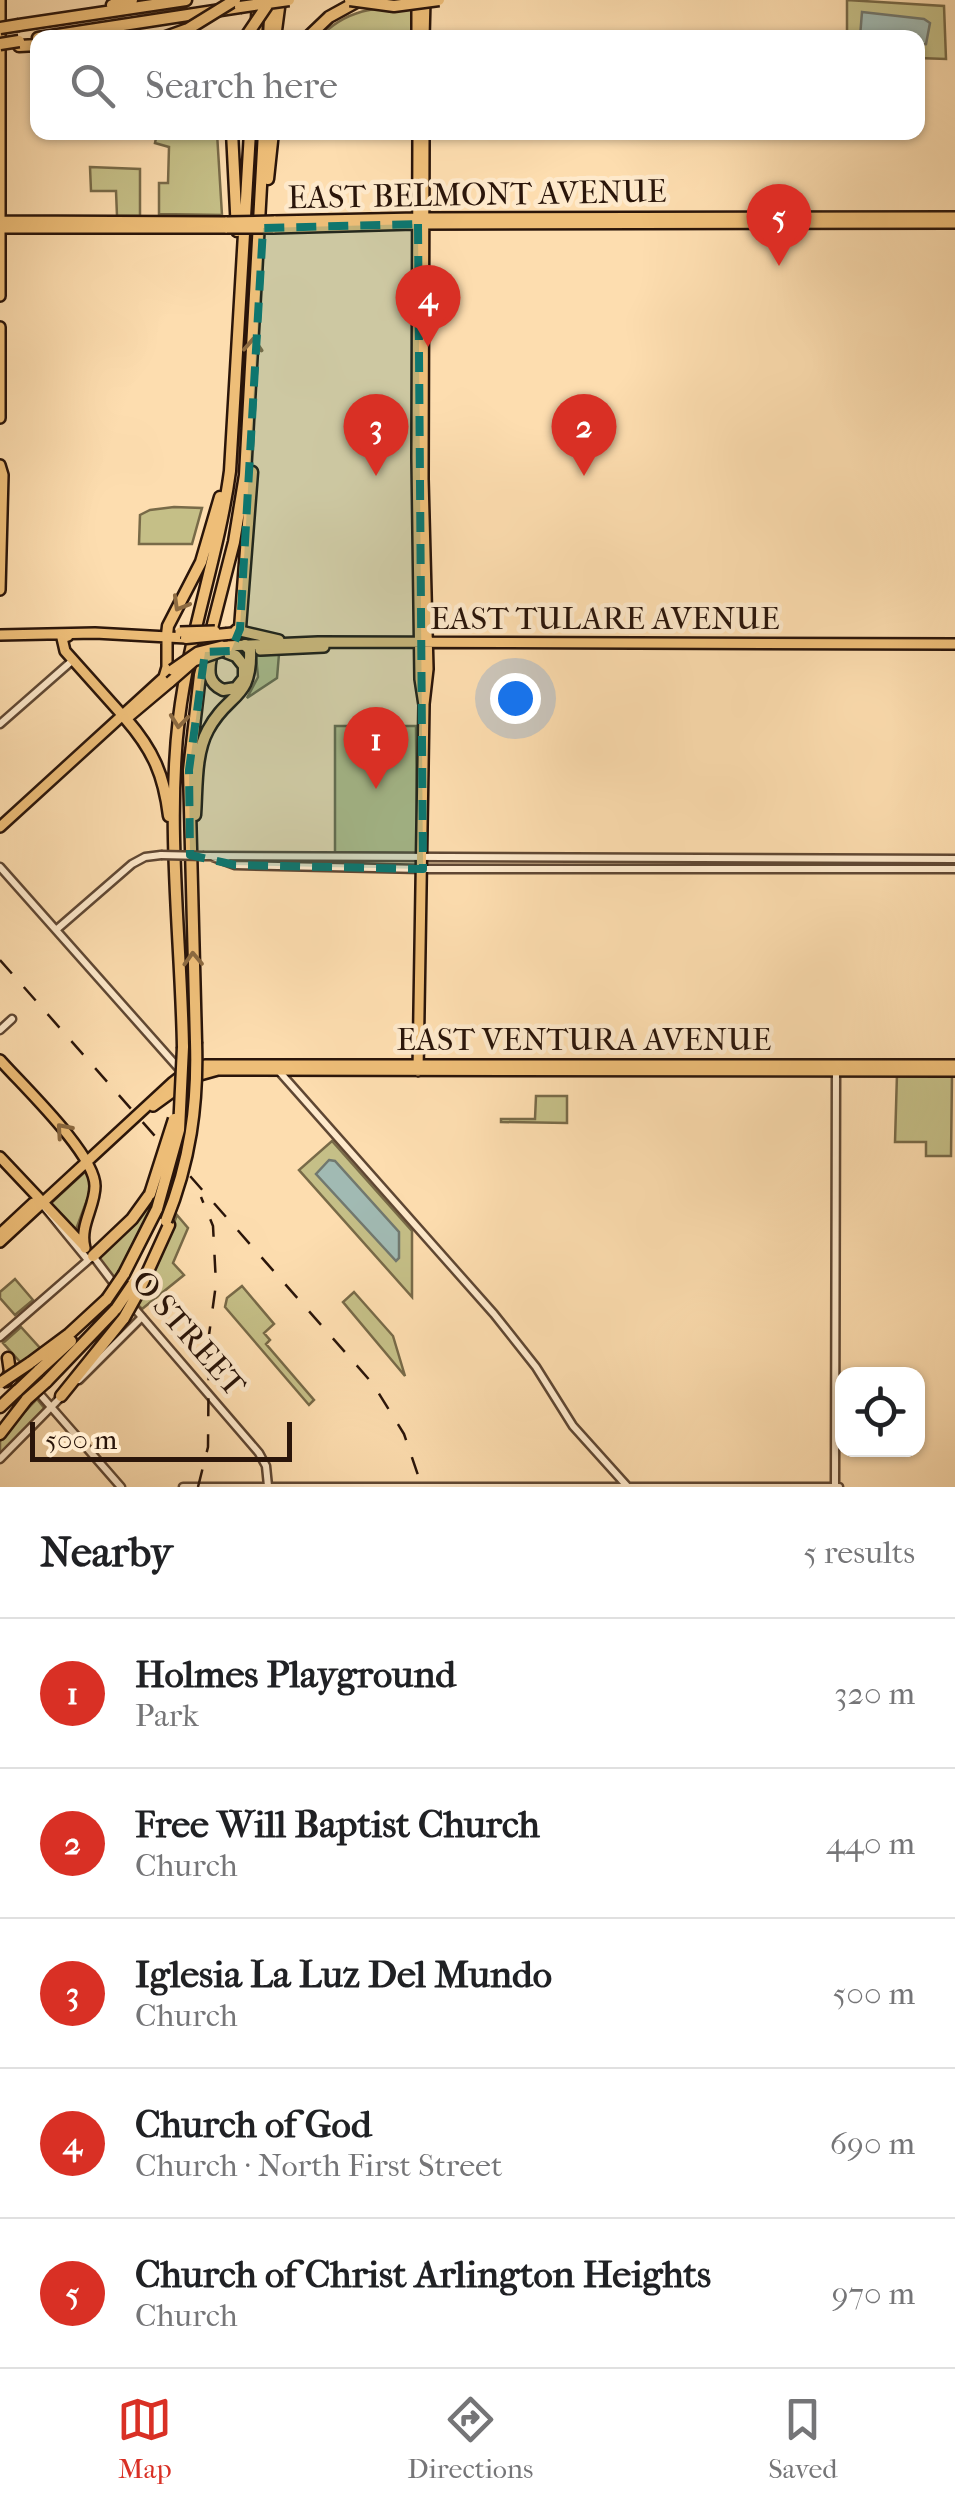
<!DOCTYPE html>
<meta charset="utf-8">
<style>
:root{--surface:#fff;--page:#f2f2f2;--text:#202124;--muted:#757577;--line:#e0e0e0;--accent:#d93025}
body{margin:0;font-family:"IM FELL French Canon",serif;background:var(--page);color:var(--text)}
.controls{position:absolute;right:30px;bottom:30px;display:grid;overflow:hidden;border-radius:20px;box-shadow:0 2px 8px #0004}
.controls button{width:90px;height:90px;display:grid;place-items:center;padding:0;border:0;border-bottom:2px solid var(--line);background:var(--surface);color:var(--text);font:50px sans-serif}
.scale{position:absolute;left:30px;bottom:25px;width:262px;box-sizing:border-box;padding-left:10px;border:5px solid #2a150a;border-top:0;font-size:28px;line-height:35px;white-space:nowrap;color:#2a150a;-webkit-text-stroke:8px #fee9cb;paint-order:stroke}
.you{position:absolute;left:515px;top:698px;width:35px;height:35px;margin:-25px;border:8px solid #fff;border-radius:50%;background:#1a73e8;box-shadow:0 0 0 15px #1a73e833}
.badge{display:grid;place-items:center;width:65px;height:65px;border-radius:50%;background:var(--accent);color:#fff;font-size:32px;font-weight:700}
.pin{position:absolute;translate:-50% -82px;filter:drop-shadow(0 2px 5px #0008)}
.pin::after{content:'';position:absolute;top:52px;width:35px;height:30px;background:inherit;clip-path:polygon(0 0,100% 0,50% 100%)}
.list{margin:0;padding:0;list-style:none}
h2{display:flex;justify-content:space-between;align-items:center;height:130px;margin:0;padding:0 40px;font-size:42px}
h2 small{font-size:32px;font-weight:400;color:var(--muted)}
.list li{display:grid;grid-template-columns:65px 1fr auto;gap:30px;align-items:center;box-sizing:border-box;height:150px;padding:0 40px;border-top:2px solid var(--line)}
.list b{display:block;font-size:38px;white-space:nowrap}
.list p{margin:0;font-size:32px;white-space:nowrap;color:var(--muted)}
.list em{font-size:32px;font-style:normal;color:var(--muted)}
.icon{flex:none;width:55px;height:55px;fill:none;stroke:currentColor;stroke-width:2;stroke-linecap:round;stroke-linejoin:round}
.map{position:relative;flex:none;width:955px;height:1487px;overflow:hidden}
.search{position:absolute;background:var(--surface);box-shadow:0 2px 8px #0004;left:30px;right:30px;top:30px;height:110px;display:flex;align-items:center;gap:25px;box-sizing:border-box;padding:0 35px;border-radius:20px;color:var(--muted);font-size:38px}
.sheet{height:880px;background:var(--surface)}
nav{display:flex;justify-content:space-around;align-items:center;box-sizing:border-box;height:140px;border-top:2px solid var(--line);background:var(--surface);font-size:28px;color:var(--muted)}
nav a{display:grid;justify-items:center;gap:5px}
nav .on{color:var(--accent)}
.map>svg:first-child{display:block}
.green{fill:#c5bf87;stroke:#786a48;stroke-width:2.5}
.water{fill:#a1bab3;stroke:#71786f;stroke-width:2.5}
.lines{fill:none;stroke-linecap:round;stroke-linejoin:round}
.minor-casing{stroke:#5f4733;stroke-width:11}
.major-casing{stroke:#2a150a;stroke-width:14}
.highway-casing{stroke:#2a150a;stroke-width:15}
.minor{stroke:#fee9cb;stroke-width:6}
.major{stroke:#eebe78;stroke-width:9}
.highway{stroke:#eebe78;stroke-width:10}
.rail{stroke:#2a150a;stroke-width:2.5;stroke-dasharray:18 18;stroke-linecap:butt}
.minor-bridge-casing{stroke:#5f4733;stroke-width:11;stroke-linecap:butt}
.major-bridge-casing{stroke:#2a150a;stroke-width:14;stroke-linecap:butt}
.highway-bridge-casing{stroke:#2a150a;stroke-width:15;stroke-linecap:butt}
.minor-bridge{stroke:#fee9cb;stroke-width:6}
.major-bridge{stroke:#eebe78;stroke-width:9}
.highway-bridge{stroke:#eebe78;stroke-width:10}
.oneway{stroke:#8c6a41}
.marked{fill:#0f766e;fill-opacity:0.2;stroke:#0f766e;stroke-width:8;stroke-dasharray:20 12;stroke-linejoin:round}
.labels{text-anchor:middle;stroke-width:9;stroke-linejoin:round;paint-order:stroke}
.street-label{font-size:32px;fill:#2a150a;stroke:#fee9cb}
</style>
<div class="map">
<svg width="955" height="1487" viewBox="0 0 955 1487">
<rect width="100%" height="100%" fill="#fdddaf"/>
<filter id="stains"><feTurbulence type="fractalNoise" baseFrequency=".002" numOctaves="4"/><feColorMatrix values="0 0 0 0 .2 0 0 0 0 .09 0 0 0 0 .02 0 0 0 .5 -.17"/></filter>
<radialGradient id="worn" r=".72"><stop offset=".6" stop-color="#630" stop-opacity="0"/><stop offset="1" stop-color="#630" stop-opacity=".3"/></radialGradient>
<path class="green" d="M 847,0 L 944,6 L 946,59 L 918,58 L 918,38 L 847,37 Z
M 413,6 L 413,37 L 319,38 C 346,9 376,7 413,6 Z
M 157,133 L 217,133 L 222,215 L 159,214 L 159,183 L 168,183 L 169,147 L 155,143 Z
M 90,167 L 140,169 L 140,216 L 117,216 L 116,191 L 91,191 Z
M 174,507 L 202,508 L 192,544 L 139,544 L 140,515 L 150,510 Z
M 279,654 L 277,678 L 247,698 L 258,677 L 256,656 Z
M 335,726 L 416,726 L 417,853 L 335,852 Z
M 897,1074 L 952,1075 L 951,1156 L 926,1156 L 926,1142 L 895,1142 Z
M 536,1096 L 567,1096 L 567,1123 L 501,1122 L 501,1119 L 535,1119 Z
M 332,1141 L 412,1231 L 412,1297 L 299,1170 Z
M 88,1169 L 90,1192 L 75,1232 L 50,1204 Z
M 152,1196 L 155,1200 L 138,1239 L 114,1280 L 96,1258 Z
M 177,1215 L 188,1228 L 173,1263 L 184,1275 L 142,1309 L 137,1304 L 159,1261 Z
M 15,1279 L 33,1300 L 15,1315 L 0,1298 L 0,1292 Z
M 242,1286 L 274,1324 L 264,1333 L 270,1340 L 266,1344 L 314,1400 L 309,1405 L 225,1307 L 227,1298 Z
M 354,1292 L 393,1336 L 405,1376 L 343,1302 Z
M 21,1327 L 40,1348 L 22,1364 L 3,1343 Z
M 37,1399 L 45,1409 L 0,1455 L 0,1438 Z"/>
<path class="water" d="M 862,12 L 924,19 L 930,23 L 926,44 L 918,45 L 918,38 L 860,37 Z
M 329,1160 L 335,1161 L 399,1232 L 399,1258 L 396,1261 L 316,1174 Z"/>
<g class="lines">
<defs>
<path id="minor" d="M 0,724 L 73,660
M 204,856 L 955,859
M 213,857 L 235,865 L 423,869 L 955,869
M 0,867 L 182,1072
M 56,930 L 132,864 L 145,857 L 161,855
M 0,1030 L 12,1019
M 277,1069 L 494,1314 L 536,1367 L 573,1426 L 627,1486
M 42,1204 L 88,1260
M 129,1302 L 259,1453 L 266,1466 L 268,1486
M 0,1337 L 93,1256 L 118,1289
M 17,1368 L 121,1487
M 79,1380 L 142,1317
M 0,1459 L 62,1396
M 183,1487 L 839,1487
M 835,1487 L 836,1071"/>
<path id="major" d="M 417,0 L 417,38
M 424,38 L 425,0
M 418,132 L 417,458 L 420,679 L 424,705 L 418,1071
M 0,221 L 227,222
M 274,221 L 418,218 L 955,217
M 0,228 L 227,228
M 273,228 L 414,224 L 955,223
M 0,296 L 0,0
M 0,327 L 0,418
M 0,465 L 3,475 L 0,590
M 236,630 L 279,640
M 0,635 L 95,633 L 186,638
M 68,636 L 62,638 L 65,651 L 124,717
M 225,646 L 318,642 L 955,644
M 260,650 L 324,647
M 164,677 L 167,667 L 167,635
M 424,704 L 428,669 L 423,479 L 424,132
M 126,719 L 170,682
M 0,827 L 172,670
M 0,1060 C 23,1086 95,1154 95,1186 C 95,1207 79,1226 85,1248
M 153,1106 L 193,1077 L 218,1070 L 955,1071
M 0,1157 L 84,1246
M 1,1233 L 33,1203 L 41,1202
M 0,1242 L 173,1082 L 186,1072 L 205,1065 L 955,1065"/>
<path id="highway" d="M 112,5 L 132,0
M 19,25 L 186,0
M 269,37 L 271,0
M 38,38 L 240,7
M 163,38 L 188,29
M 256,38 L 258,0
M 275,38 L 280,0
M 307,38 L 329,17 L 358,1
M 19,46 L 38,45
M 232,132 L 237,231
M 268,179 L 273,132
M 227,634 L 237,633 L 240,628 L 252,472
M 167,635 L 168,626 L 201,562 L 220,497
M 211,657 C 208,672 208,683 223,690 L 236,688 L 244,678 L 244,666 L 236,656 L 223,651
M 126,719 C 153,750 164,775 169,816
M 195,815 C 197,787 195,754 208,730 C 228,692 252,701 250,650 L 245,645
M 196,1042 L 189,770 L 200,675 L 234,542 L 245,475 L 264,132
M 183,1047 C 181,938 166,826 179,718 C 189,634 219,554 230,471 L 250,132
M 93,1256 L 132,1219 L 150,1194
M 124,1274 L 157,1209
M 139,1291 L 169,1225
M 30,1363 L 69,1334 L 107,1299
M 38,1371 L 71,1341
M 6,1381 L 10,1372 L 8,1358
M 46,1382 L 116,1309
M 61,1396 L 124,1318
M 0,1407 L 18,1390
M 0,1434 L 27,1399"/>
</defs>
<use href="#minor" class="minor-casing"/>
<use href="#major" class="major-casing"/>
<use href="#highway" class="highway-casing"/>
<use href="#minor" class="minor"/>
<use href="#major" class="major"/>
<use href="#highway" class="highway"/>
<path class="rail" d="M 0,960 L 373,1384 L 404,1434 L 422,1487
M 198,1487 L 208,1447 L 209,1335 L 216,1284 L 213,1226 L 201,1197"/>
<defs>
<path id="minor-bridge" d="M 161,855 L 204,856"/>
<path id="major-bridge" d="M 227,222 L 274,221
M 227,228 L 273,228
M 180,632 L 215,631
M 172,670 L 198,652 L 222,646
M 170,682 L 194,661 L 223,651"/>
<path id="highway-bridge" d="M 350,0 L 394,6 L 439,0
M 240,7 L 289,0
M 0,28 L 19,25
M 188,29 L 235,0
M 245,38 L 270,1
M 0,44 L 19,41
M 186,638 L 227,634
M 150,1194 L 174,1119
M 157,1209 L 179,1130 L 183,1047
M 166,1221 C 190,1162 198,1105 196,1042
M 107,1299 L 124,1274
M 116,1309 L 133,1284
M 124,1318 L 139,1291
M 0,1383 L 30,1363
M 18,1390 L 38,1371
M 27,1399 L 46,1382"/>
</defs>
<use href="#minor-bridge" class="minor-bridge-casing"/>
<use href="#major-bridge" class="major-bridge-casing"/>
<use href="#highway-bridge" class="highway-bridge-casing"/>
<use href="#minor-bridge" class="minor-bridge"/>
<use href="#major-bridge" class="major-bridge"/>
<use href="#highway-bridge" class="highway-bridge"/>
</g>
<defs><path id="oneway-chevron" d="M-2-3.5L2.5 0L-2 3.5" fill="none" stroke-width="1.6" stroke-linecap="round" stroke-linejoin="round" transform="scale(2.5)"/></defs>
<g class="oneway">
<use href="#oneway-chevron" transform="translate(253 345) rotate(-87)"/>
<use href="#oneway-chevron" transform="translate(180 604) rotate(120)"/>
<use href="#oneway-chevron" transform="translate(179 721) rotate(96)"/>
<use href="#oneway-chevron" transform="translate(193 959) rotate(-92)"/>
<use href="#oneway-chevron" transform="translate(63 1130) rotate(-131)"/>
</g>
<path class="marked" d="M 418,224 L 423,869 L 235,865 L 190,855 L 189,770 L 205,652 L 231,651 L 240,629 L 263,228 Z"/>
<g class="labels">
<g class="street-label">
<text transform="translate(477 194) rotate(-1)" y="11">EAST BELMONT AVENUE</text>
<text x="605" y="629">EAST TULARE AVENUE</text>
<text x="584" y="1050">EAST VENTURA AVENUE</text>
<text transform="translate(189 1333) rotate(49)" y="11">O STREET</text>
</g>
</g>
<rect width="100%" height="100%" filter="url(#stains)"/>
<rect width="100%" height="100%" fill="url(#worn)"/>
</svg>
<div class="controls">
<button><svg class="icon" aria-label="locate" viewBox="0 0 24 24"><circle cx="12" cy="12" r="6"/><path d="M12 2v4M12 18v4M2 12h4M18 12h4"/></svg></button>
</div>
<div class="scale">500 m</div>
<div class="you"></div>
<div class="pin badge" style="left:376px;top:789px">1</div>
<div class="pin badge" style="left:584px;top:476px">2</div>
<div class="pin badge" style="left:376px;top:476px">3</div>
<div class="pin badge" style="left:428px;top:347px">4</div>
<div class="pin badge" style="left:779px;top:266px">5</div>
<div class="search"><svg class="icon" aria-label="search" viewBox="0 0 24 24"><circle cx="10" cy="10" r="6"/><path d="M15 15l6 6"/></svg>Search here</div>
</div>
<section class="sheet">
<h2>Nearby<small>5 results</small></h2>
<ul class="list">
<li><span class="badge">1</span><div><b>Holmes Playground</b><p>Park</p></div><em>320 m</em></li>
<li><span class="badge">2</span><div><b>Free Will Baptist Church</b><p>Church</p></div><em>440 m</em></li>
<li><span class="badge">3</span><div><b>Iglesia La Luz Del Mundo</b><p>Church</p></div><em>500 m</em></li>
<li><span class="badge">4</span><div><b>Church of God</b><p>Church · North First Street</p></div><em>690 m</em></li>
<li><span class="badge">5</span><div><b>Church of Christ Arlington Heights</b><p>Church</p></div><em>970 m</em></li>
</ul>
</section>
<nav>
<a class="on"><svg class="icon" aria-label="map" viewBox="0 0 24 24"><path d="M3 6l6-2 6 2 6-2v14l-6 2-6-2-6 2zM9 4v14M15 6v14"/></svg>Map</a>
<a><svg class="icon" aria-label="directions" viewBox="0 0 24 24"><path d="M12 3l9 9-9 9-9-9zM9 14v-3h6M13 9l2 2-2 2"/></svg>Directions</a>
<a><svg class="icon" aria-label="saved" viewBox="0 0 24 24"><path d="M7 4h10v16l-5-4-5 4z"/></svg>Saved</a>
</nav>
